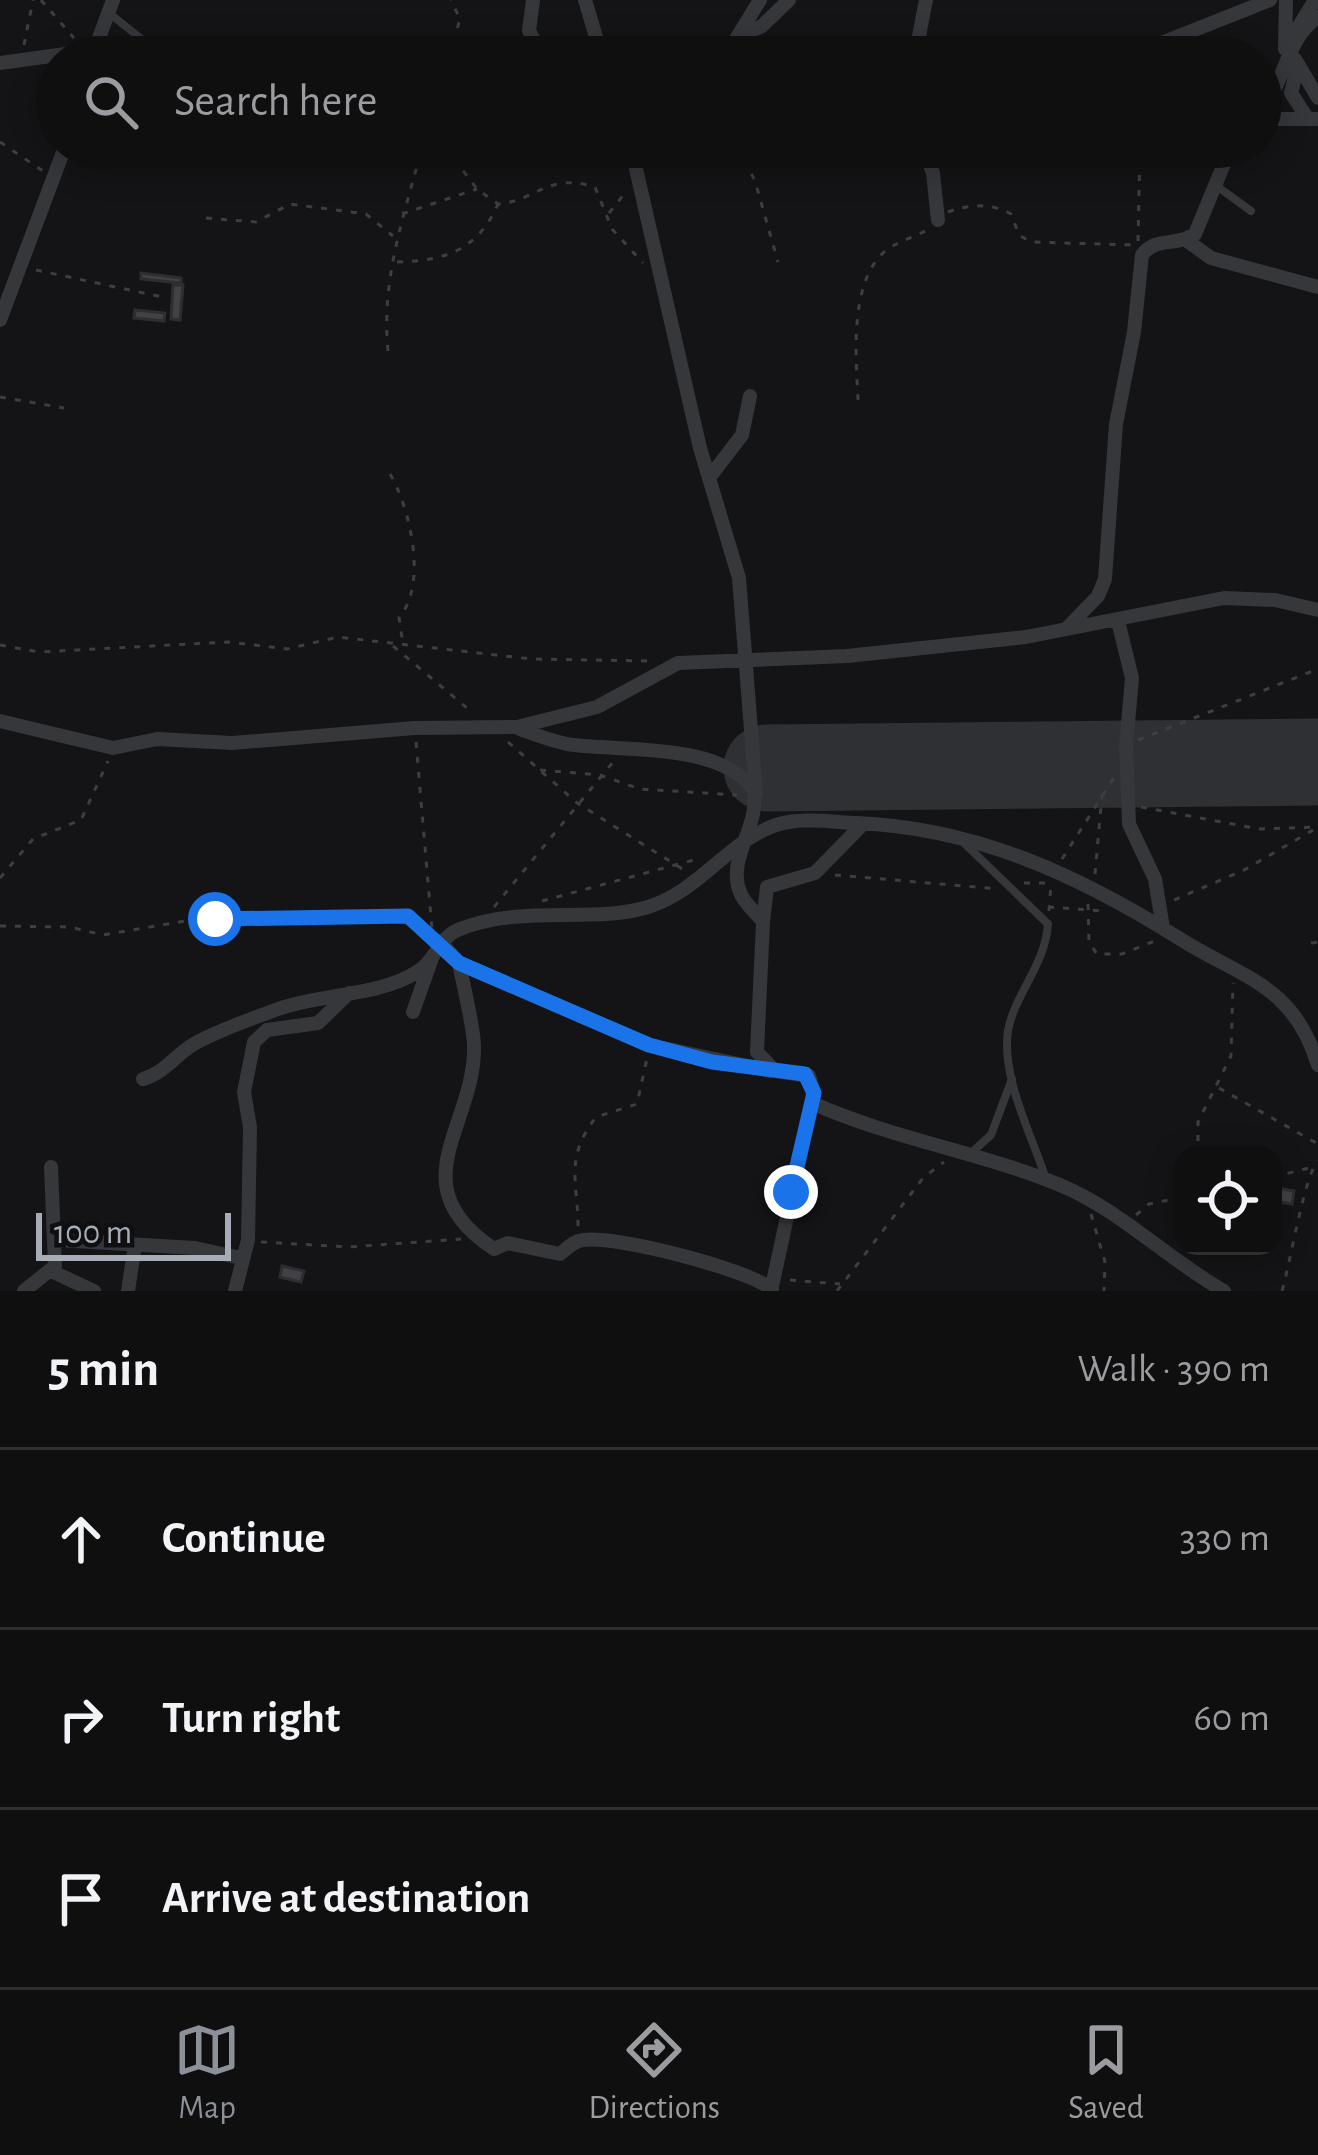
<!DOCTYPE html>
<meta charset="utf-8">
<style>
:root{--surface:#0f0f10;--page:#1d1d1e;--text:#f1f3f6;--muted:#9b9c9f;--line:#2f2f30;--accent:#8c9099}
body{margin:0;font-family:"Alegreya Sans",sans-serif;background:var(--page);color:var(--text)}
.controls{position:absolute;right:36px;bottom:36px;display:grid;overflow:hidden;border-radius:24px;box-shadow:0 6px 30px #0003}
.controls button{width:108px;height:108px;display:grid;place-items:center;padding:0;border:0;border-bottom:3px solid var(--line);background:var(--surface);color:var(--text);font:60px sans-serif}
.scale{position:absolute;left:36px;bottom:30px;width:195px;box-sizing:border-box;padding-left:12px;border:6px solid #a6adb6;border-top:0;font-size:33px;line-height:42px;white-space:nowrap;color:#a6adb6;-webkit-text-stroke:9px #0f0f11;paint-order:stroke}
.stop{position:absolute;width:36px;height:36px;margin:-27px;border:9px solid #1a73e8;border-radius:50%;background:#fff}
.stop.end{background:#1a73e8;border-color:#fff;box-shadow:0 3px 12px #0008}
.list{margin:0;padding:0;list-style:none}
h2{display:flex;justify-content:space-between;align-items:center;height:156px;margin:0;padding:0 48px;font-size:51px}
h2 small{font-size:39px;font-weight:400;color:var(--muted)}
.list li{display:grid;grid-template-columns:78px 1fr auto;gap:36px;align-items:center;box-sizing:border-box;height:180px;padding:0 48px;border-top:3px solid var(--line)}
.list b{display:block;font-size:45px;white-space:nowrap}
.list em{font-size:39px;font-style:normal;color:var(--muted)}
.icon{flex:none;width:66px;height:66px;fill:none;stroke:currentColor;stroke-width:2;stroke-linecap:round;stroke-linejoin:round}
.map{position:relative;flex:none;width:1318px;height:1291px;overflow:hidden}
.search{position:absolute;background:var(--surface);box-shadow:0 6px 30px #0003;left:36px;right:36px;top:36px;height:132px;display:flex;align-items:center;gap:30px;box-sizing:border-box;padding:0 42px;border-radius:66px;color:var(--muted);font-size:45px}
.sheet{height:696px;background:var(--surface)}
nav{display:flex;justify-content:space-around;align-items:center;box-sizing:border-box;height:168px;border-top:3px solid var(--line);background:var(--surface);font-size:33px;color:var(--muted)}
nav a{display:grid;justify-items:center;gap:6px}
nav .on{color:var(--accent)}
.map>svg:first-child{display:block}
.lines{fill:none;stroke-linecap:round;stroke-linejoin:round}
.runway{stroke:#2e3033;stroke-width:87}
.building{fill:#404246;stroke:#2e2e32;stroke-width:3}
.path{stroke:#3b3e42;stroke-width:3;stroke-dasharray:6 9;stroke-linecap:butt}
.lane{stroke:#35373b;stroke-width:8}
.street{stroke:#35373b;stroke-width:14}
.route{stroke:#1a73e8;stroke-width:15}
</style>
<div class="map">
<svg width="1318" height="1291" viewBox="0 0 1318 1291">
<rect width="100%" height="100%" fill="#141416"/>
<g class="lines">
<path class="runway" d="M 767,768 L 1318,762"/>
</g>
<path class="building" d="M 141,273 L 181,278 L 181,283 L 141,279 Z
M 173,285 L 183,285 L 180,320 L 171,319 Z
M 135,310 L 165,313 L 164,321 L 134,318 Z
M 1277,1188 L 1294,1191 L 1292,1204 L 1275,1201 Z
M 282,1266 L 304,1271 L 301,1282 L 280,1277 Z"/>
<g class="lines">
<path class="path" d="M 41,0 L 74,38
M 24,45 L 33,0
M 449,57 L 460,19 L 451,0
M 751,57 L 759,42
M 0,142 L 43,171
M 445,147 L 477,189 L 498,204 C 537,201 547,172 595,187 L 612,229 L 643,263
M 738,147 L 755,181 L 778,262
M 649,161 L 661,157 L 665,147
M 948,212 C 969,204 992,203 1011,214 L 1019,235 L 1031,242 L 1135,245
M 609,213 L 625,193
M 402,214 L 477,189
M 206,218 L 256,222 L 290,204 L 366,214 L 393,236
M 1138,241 L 1140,147
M 397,262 C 445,261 478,250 498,204
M 36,270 L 167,298
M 388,351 C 381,278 404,217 422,147
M 0,397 L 64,408
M 858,400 C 856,357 849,284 884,252 C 897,241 913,238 927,230
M 390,474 C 410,507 428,586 399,617 L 403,645
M 0,645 L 39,652 L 228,642 L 287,649 L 338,637 L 531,659 L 652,661
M 393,646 L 473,713
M 1138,740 L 1318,669
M 416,742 L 432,929
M 508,742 L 577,803 L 684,870
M 540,770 L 600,775 L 640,789 L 737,795
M 1141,807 L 1259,829 L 1318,827
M 1062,859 L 1115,776
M 1095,874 L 1102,795
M 835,875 L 999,889
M 0,878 L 33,839 L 81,820 L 108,761
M 1024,883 L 1045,883
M 1174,900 L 1244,870 L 1315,829
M 542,901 L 701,858
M 1088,904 L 1089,942 L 1097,954 L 1122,954 L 1157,940
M 494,907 L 613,762
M 1048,907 L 1104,911
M 1049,911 L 1051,884
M 0,926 L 70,927 L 103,935 L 191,920 L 394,915 L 418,921 L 428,931
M 1311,943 L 1318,942
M 1219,1088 L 1318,1144
M 1198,1156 L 1198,1122 L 1231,1056 L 1233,983
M 1273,1177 L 1309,1168
M 1091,1214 L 1105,1262 L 1104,1291
M 1136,1215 L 1149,1204 L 1183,1197
M 578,1226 C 578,1181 564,1159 596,1117 L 637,1104 L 647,1058
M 261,1242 L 349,1247 L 461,1239
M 790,1280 L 840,1284
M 837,1291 L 923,1178 L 944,1162
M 1282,1291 C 1290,1264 1305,1173 1318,1161"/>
<path class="lane" d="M 109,13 L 164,57
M 1218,187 L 1251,211
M 963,842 L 1048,924 C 1045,966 1014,995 1008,1031 C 1001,1077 1032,1136 1046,1179
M 971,1153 L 991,1135 L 1012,1079"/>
<path class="street" d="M 533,0 L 529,31 L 543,57
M 585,0 L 602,57
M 1296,31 L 1315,0
M 742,35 L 762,26 L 789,0
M 1285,49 L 1286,0
M 1078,56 L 1082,57
M 92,57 L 113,0
M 725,57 L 760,0
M 915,57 L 926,0
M 1126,57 L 1270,0
M 1295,59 L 1318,98
M 0,63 L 94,50
M 1298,65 L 1291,93 L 1306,116
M 1261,110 C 1287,79 1285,40 1318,17
M 1261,119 L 1318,119
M 631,147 L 700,448 L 739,578 L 756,793
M 923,147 L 933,173 L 938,220
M 1186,240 L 1211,258 L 1318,287
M 0,320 L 65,147
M 709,478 L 742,435 L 750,396
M 1118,621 L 1132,678 L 1126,746 L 1129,824 L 1155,879 L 1163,928
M 1066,629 L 1098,596 L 1105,579 L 1116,424 L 1134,332 L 1142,255 C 1156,236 1177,247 1195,234 L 1231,147
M 0,721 L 113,748 L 157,739 L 232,743 L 414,728 L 517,727 L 597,707 L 678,663 L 847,656 L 1026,637 L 1224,598 L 1275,600 L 1318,610
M 520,729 C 538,735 555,743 574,745 C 623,751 721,743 753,789 C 762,824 726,858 740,892 C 744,904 756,912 763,922 L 757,1052 L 775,1071 L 809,1076 L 814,1093 L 771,1291
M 763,922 L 767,887 L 815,873 L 863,824
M 440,941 L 459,963 L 649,1045 L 770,1071
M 459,963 C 463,984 474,1028 474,1046 C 476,1125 397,1185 494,1249 L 508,1243 L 560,1254 C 568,1248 573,1241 583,1240 C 616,1235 746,1269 772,1289
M 413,1012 L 431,961
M 143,1079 C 166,1072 175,1055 194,1044 C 219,1030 251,1019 278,1009 C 322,993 377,997 417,972 C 437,960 437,938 460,929 C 524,904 593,924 648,907 C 700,891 728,841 776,825 C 801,817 831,822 857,823 C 976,828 1078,875 1177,937 C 1241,978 1293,983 1318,1065
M 812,1103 C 893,1139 980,1152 1060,1185 C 1122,1211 1167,1259 1224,1291
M 57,1240 L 195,1248 L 241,1258
M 53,1272 L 94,1291
M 24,1291 L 55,1266 L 51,1167
M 128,1291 L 135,1245
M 235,1291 L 248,1240 L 250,1127 L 244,1092 L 254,1042 L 267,1030 L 318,1023 L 349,993"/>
</g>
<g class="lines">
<path class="route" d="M 215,919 L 408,916 L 459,963 L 649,1045 L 712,1062 L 805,1074 L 814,1093 L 791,1192"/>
</g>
</svg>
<div class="controls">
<button><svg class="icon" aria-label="locate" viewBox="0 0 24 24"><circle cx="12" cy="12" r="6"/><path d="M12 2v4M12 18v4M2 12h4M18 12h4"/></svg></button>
</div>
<div class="scale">100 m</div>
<div class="stop" style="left:215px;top:919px"></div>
<div class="stop end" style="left:791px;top:1192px"></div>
<div class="search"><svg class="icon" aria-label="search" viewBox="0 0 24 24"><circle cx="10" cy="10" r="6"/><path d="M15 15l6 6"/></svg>Search here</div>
</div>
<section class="sheet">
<h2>5 min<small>Walk · 390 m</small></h2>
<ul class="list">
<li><svg class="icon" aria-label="ahead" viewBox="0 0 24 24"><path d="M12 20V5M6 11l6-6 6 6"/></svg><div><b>Continue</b></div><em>330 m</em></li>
<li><svg class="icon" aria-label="right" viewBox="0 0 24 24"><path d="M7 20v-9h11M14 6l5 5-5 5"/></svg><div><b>Turn right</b></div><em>60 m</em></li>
<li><svg class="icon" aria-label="arrive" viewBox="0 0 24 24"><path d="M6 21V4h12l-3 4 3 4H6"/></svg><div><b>Arrive at destination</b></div></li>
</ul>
</section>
<nav>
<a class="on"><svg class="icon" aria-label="map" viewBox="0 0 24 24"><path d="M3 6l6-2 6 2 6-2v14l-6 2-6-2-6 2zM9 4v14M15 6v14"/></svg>Map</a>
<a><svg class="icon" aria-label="directions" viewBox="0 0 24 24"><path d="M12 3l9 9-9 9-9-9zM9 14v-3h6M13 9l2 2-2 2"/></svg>Directions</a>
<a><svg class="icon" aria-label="saved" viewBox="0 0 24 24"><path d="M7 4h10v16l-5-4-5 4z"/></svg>Saved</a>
</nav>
